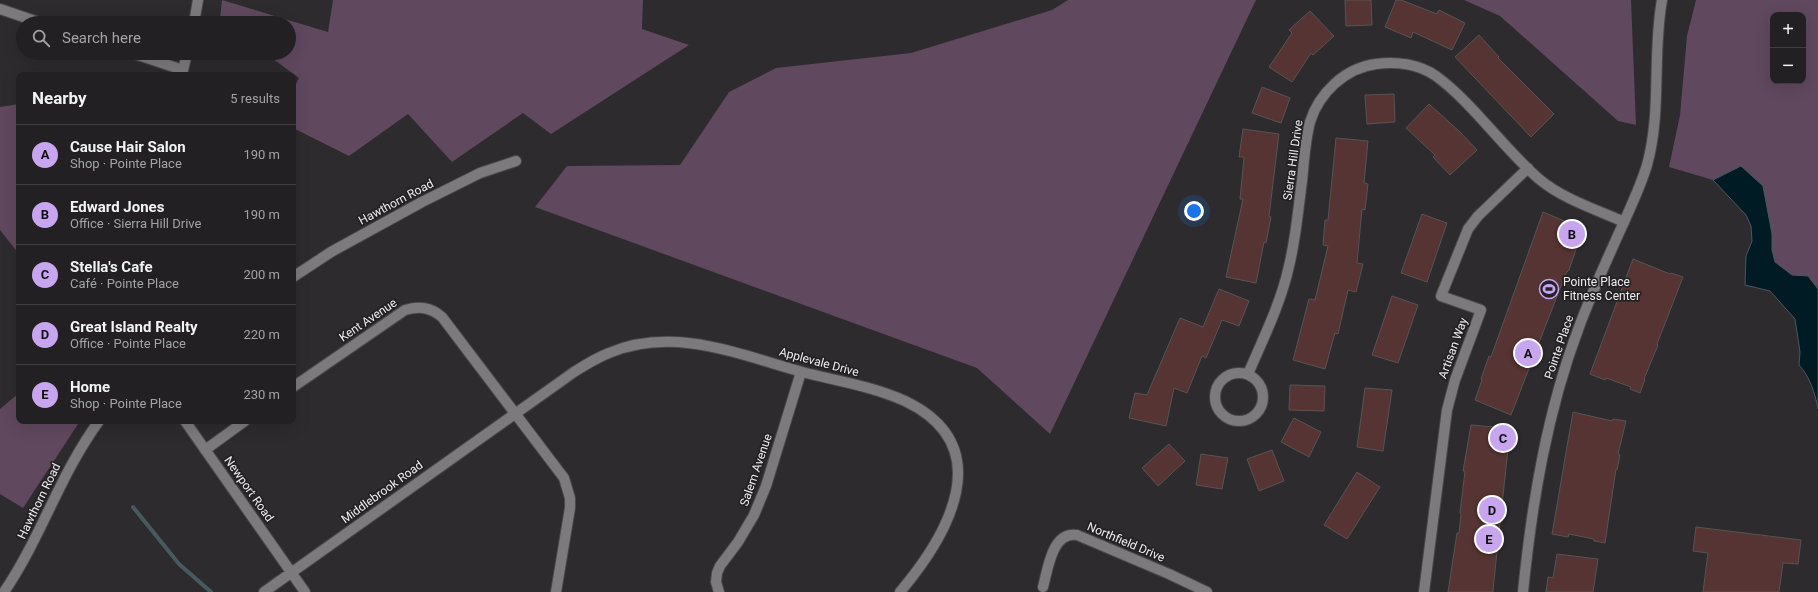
<!DOCTYPE html>
<meta charset="utf-8">
<style>
:root{--surface:#222022;--page:#2a282a;--text:#f1f3f6;--muted:#a2a3a5;--line:#3f3e40;--accent:#c7a6ef}
body{margin:0;font-family:Roboto,sans-serif;background:var(--page);color:var(--text)}
.controls{position:absolute;right:12px;top:12px;display:grid;overflow:hidden;border-radius:8px;box-shadow:0 4px 16px #0002}
.controls button{width:36px;height:36px;display:grid;place-items:center;padding:0;border:0;border-bottom:1px solid var(--line);background:var(--surface);color:var(--text);font:20px sans-serif}
.you{position:absolute;left:1194px;top:211px;width:14px;height:14px;margin:-10px;border:3px solid #fff;border-radius:50%;background:#1a73e8;box-shadow:0 0 0 6px #1a73e833}
.badge{display:grid;place-items:center;width:26px;height:26px;border-radius:50%;background:var(--accent);color:#111;font-size:13px;font-weight:700}
.pin{position:absolute;translate:-50% -50%;border:2px solid #fff;box-shadow:0 1px 4px #0006}
.list{margin:0;padding:0;list-style:none}
h2{display:flex;justify-content:space-between;align-items:center;height:52px;margin:0;padding:0 16px;font-size:17px}
h2 small{font-size:13px;font-weight:400;color:var(--muted)}
.list li{display:grid;grid-template-columns:26px 1fr auto;gap:12px;align-items:center;box-sizing:border-box;height:60px;padding:0 16px;border-top:1px solid var(--line)}
.list b{display:block;font-size:15px;white-space:nowrap}
.list p{margin:0;font-size:13px;white-space:nowrap;color:var(--muted)}
.list em{font-size:13px;font-style:normal;color:var(--muted)}
.icon{flex:none;width:22px;height:22px;fill:none;stroke:currentColor;stroke-width:2;stroke-linecap:round;stroke-linejoin:round}
.map{position:relative;flex:none;width:1818px;height:592px;overflow:hidden}
.search{position:absolute;background:var(--surface);box-shadow:0 4px 16px #0002;left:16px;top:16px;width:280px;height:44px;display:flex;align-items:center;gap:10px;box-sizing:border-box;padding:0 14px;border-radius:22px;color:var(--muted);font-size:15px}
.panel{position:absolute;background:var(--surface);box-shadow:0 4px 16px #0002;left:16px;top:72px;width:280px;height:352px;border-radius:8px}
.map>svg:first-child{display:block}
.green{fill:#60485f;fill-rule:evenodd}
.water{fill:#001b24;stroke:#485a61}
.lines{fill:none;stroke-linecap:round;stroke-linejoin:round}
.stream{stroke:#485a61;stroke-width:4}
.building{fill:#553433;stroke:#585454}
.minor-casing{stroke:#4a4849;stroke-width:12}
.tertiary-casing{stroke:#4a4849;stroke-width:12}
.minor{stroke:#7d7a7d;stroke-width:10}
.tertiary{stroke:#7d7a7d;stroke-width:10}
.labels{text-anchor:middle;stroke-width:3.5;stroke-linejoin:round;paint-order:stroke}
.street-label{font-size:12px;fill:#efeeef;stroke:#232123}
.poi-label{font-size:12px;fill:#efeeef;stroke:#232123;text-anchor:start}
</style>
<div class="map">
<svg width="1818" height="592" viewBox="0 0 1818 592">
<rect width="100%" height="100%" fill="#2d2b2d"/>
<path class="green" d="M 222,0 L 328,32 L 333,0 L 643,0 L 642,29 L 689,45 L 551,134 L 523,113 L 452,162 L 408,114 L 349,156 L 293,128 L 293,90 L 299,78 L 265,53 L 289,53 L 289,23 L 225,23 L 220,19 Z
M 1068,0 L 1256,0 L 1050,434 L 977,368 L 535,207 L 567,166 L 680,165 L 729,92 L 776,68 L 911,53 L 1052,10 Z
M 1464,0 L 1631,0 L 1636,125 L 1618,121 L 1500,16 Z
M 1696,0 L 1818,0 L 1818,289 L 1808,276 L 1792,275 L 1775,262 L 1772,250 L 1772,234 L 1763,186 L 1741,166 L 1713,180 L 1669,167 L 1680,115 L 1687,36 ZM 1773,15 L 1803,15 L 1803,81 L 1773,81 Z
M 19,104 L 19,254 L 0,230 L 0,107 Z
M 19,393 L 19,421 L 80,421 L 23,508 L 0,494 L 0,409 Z"/>
<path class="water" d="M 1741,166 L 1763,186 L 1772,234 L 1772,250 L 1775,262 L 1792,275 L 1808,276 L 1818,289 L 1818,409 C 1815,393 1810,377 1799,365 L 1800,352 L 1795,319 L 1770,291 L 1745,285 L 1746,256 L 1752,241 L 1751,226 L 1746,215 L 1713,180 Z"/>
<g class="lines">
<path class="stream" d="M 133,507 L 179,564 L 211,592"/>
</g>
<path class="building" d="M 1345,0 L 1371,0 L 1372,25 L 1346,26 Z
M 1396,0 L 1401,0 L 1437,14 L 1439,10 L 1465,23 L 1452,50 L 1413,32 L 1411,38 L 1385,27 Z
M 1310,11 L 1334,36 L 1313,55 L 1311,53 L 1292,82 L 1269,67 L 1292,33 L 1289,30 Z
M 1479,35 L 1499,57 L 1498,58 L 1554,114 L 1531,137 L 1455,57 Z
M 1262,87 L 1290,98 L 1281,123 L 1252,113 Z
M 1394,94 L 1395,122 L 1367,124 L 1365,95 Z
M 1429,104 L 1460,132 L 1477,150 L 1450,175 L 1433,157 L 1435,155 L 1406,128 Z
M 1243,129 L 1279,134 L 1269,216 L 1271,217 L 1266,243 L 1264,242 L 1256,283 L 1226,277 L 1243,199 L 1240,199 L 1244,157 L 1239,157 Z
M 1336,138 L 1368,141 L 1364,183 L 1368,184 L 1365,210 L 1362,209 L 1357,263 L 1363,264 L 1356,292 L 1348,290 L 1338,334 L 1335,333 L 1325,369 L 1293,360 L 1309,299 L 1315,300 L 1328,246 L 1323,245 L 1325,220 L 1328,220 Z
M 1543,212 L 1583,229 L 1569,270 L 1566,273 L 1511,415 L 1475,400 L 1482,380 L 1481,379 L 1489,356 L 1491,357 Z
M 1422,214 L 1447,223 L 1427,282 L 1401,273 Z
M 1633,259 L 1670,274 L 1671,273 L 1683,277 L 1657,344 L 1658,345 L 1644,379 L 1645,379 L 1640,393 L 1630,389 L 1631,387 L 1606,378 L 1605,380 L 1590,374 Z
M 1219,289 L 1249,301 L 1239,326 L 1222,320 L 1206,358 L 1202,356 L 1187,393 L 1174,388 L 1166,426 L 1129,418 L 1135,393 L 1147,395 L 1180,318 L 1203,327 Z
M 1392,296 L 1418,305 L 1398,363 L 1372,355 Z
M 1290,385 L 1325,386 L 1324,411 L 1289,410 Z
M 1365,388 L 1392,390 L 1383,451 L 1357,447 Z
M 1573,412 L 1612,421 L 1613,419 L 1626,421 L 1618,454 L 1620,455 L 1617,470 L 1616,469 L 1605,543 L 1594,541 L 1594,539 L 1569,534 L 1568,537 L 1552,534 Z
M 1294,418 L 1321,432 L 1309,457 L 1281,442 Z
M 1471,425 L 1507,428 L 1506,429 L 1510,430 L 1494,580 L 1493,592 L 1448,592 L 1457,533 L 1459,533 L 1461,514 L 1460,513 L 1465,471 L 1463,471 Z
M 1169,444 L 1185,461 L 1158,486 L 1142,468 Z
M 1272,450 L 1284,481 L 1259,491 L 1247,459 Z
M 1201,454 L 1228,458 L 1222,489 L 1196,485 Z
M 1357,472 L 1380,487 L 1347,539 L 1324,525 Z
M 1696,527 L 1801,540 L 1798,564 L 1783,563 L 1779,592 L 1703,592 L 1708,553 L 1693,551 Z
M 1557,554 L 1598,559 L 1593,592 L 1546,592 L 1548,577 L 1553,578 Z"/>
<g class="lines">
<defs>
<path id="minor" d="M 0,9 L 41,23
M 194,23 L 198,0
M 132,53 L 183,70
M 182,75 L 187,53
M 293,277 L 331,252 L 422,202 L 480,173 L 516,161
M1215 397a24 24 0 1 1 48 0a24 24 0 1 1-48 0Z
M 1248,374 C 1263,339 1281,303 1289,266 C 1296,238 1298,210 1302,181 C 1304,162 1305,141 1310,122 C 1319,93 1345,68 1376,64 C 1396,61 1419,64 1436,76 C 1473,103 1503,148 1539,179 C 1563,199 1595,209 1624,222
M 293,387 L 405,310 C 420,306 430,307 442,317 L 564,478 L 570,498 L 570,508 L 556,592
M 185,421 L 305,592
M 205,450 L 245,421
M 1043,587 C 1048,569 1052,531 1077,535 L 1169,574 L 1207,592
M 4,592 C 41,538 60,474 99,421
M 264,592 L 574,372 C 585,365 596,358 609,353 C 675,325 742,356 806,373 C 839,381 874,387 905,401 C 999,446 949,534 900,592
M 719,592 L 716,582 L 717,573 L 720,566 L 738,542 L 754,515 L 766,486 L 801,372
M 1424,592 L 1447,410 L 1455,380 L 1481,310 L 1441,296 L 1468,229 L 1478,216 L 1528,168"/>
<path id="tertiary" d="M 1523,592 C 1532,502 1547,412 1579,327 C 1592,292 1608,257 1624,222 C 1632,204 1641,185 1647,165 C 1662,111 1652,55 1662,0"/>
</defs>
<use href="#minor" class="minor-casing"/>
<use href="#tertiary" class="tertiary-casing"/>
<use href="#minor" class="minor"/>
<use href="#tertiary" class="tertiary"/>
</g>
<defs>
<symbol id="stadium-ring" viewBox="-11 -11 22 22"><circle r="9.5" fill="#232123" stroke="#c7a6ef" stroke-width="1.5"/><path d="M0-5a6.5 5 0 1 0 0 10a6.5 5 0 1 0 0-10ZM-3.5-1.8h7v3.6h-7Z" fill="#c7a6ef"/></symbol>
</defs>
<g fill-rule="evenodd">
<use href="#stadium-ring" x="1538" y="278" width="22" height="22"/>
</g>
<g class="labels">
<g class="street-label">
<text transform="translate(1293 160) rotate(-82)" y="4">Sierra Hill Drive</text>
<text transform="translate(396 202) rotate(-28)" y="4">Hawthorn Road</text>
<text transform="translate(368 320) rotate(-34)" y="4">Kent Avenue</text>
<text transform="translate(1559 347) rotate(-71)" y="4">Pointe Place</text>
<text transform="translate(1453 348) rotate(-70)" y="4">Artisan Way</text>
<text transform="translate(819 362) rotate(15)" y="4">Applevale Drive</text>
<text transform="translate(756 470) rotate(-71)" y="4">Salem Avenue</text>
<text transform="translate(249 489) rotate(55)" y="4">Newport Road</text>
<text transform="translate(382 492) rotate(-36)" y="4">Middlebrook Road</text>
<text transform="translate(39 501) rotate(-64)" y="4">Hawthorn Road</text>
<text transform="translate(1126 542) rotate(23)" y="4">Northfield Drive</text>
</g>
<g class="poi-label">
<text x="1563" y="286">Pointe Place<tspan x="1563" dy="14">Fitness Center</tspan></text>
</g>
</g>
</svg>
<div class="controls">
<button>+</button>
<button>−</button>
</div>
<div class="you"></div>
<div class="pin badge" style="left:1528px;top:353px">A</div>
<div class="pin badge" style="left:1572px;top:234px">B</div>
<div class="pin badge" style="left:1503px;top:438px">C</div>
<div class="pin badge" style="left:1492px;top:510px">D</div>
<div class="pin badge" style="left:1489px;top:539px">E</div>
<div class="search"><svg class="icon" aria-label="search" viewBox="0 0 24 24"><circle cx="10" cy="10" r="6"/><path d="M15 15l6 6"/></svg>Search here</div>
<section class="panel">
<h2>Nearby<small>5 results</small></h2>
<ul class="list">
<li><span class="badge">A</span><div><b>Cause Hair Salon</b><p>Shop · Pointe Place</p></div><em>190 m</em></li>
<li><span class="badge">B</span><div><b>Edward Jones</b><p>Office · Sierra Hill Drive</p></div><em>190 m</em></li>
<li><span class="badge">C</span><div><b>Stella's Cafe</b><p>Café · Pointe Place</p></div><em>200 m</em></li>
<li><span class="badge">D</span><div><b>Great Island Realty</b><p>Office · Pointe Place</p></div><em>220 m</em></li>
<li><span class="badge">E</span><div><b>Home</b><p>Shop · Pointe Place</p></div><em>230 m</em></li>
</ul>
</section>
</div>
